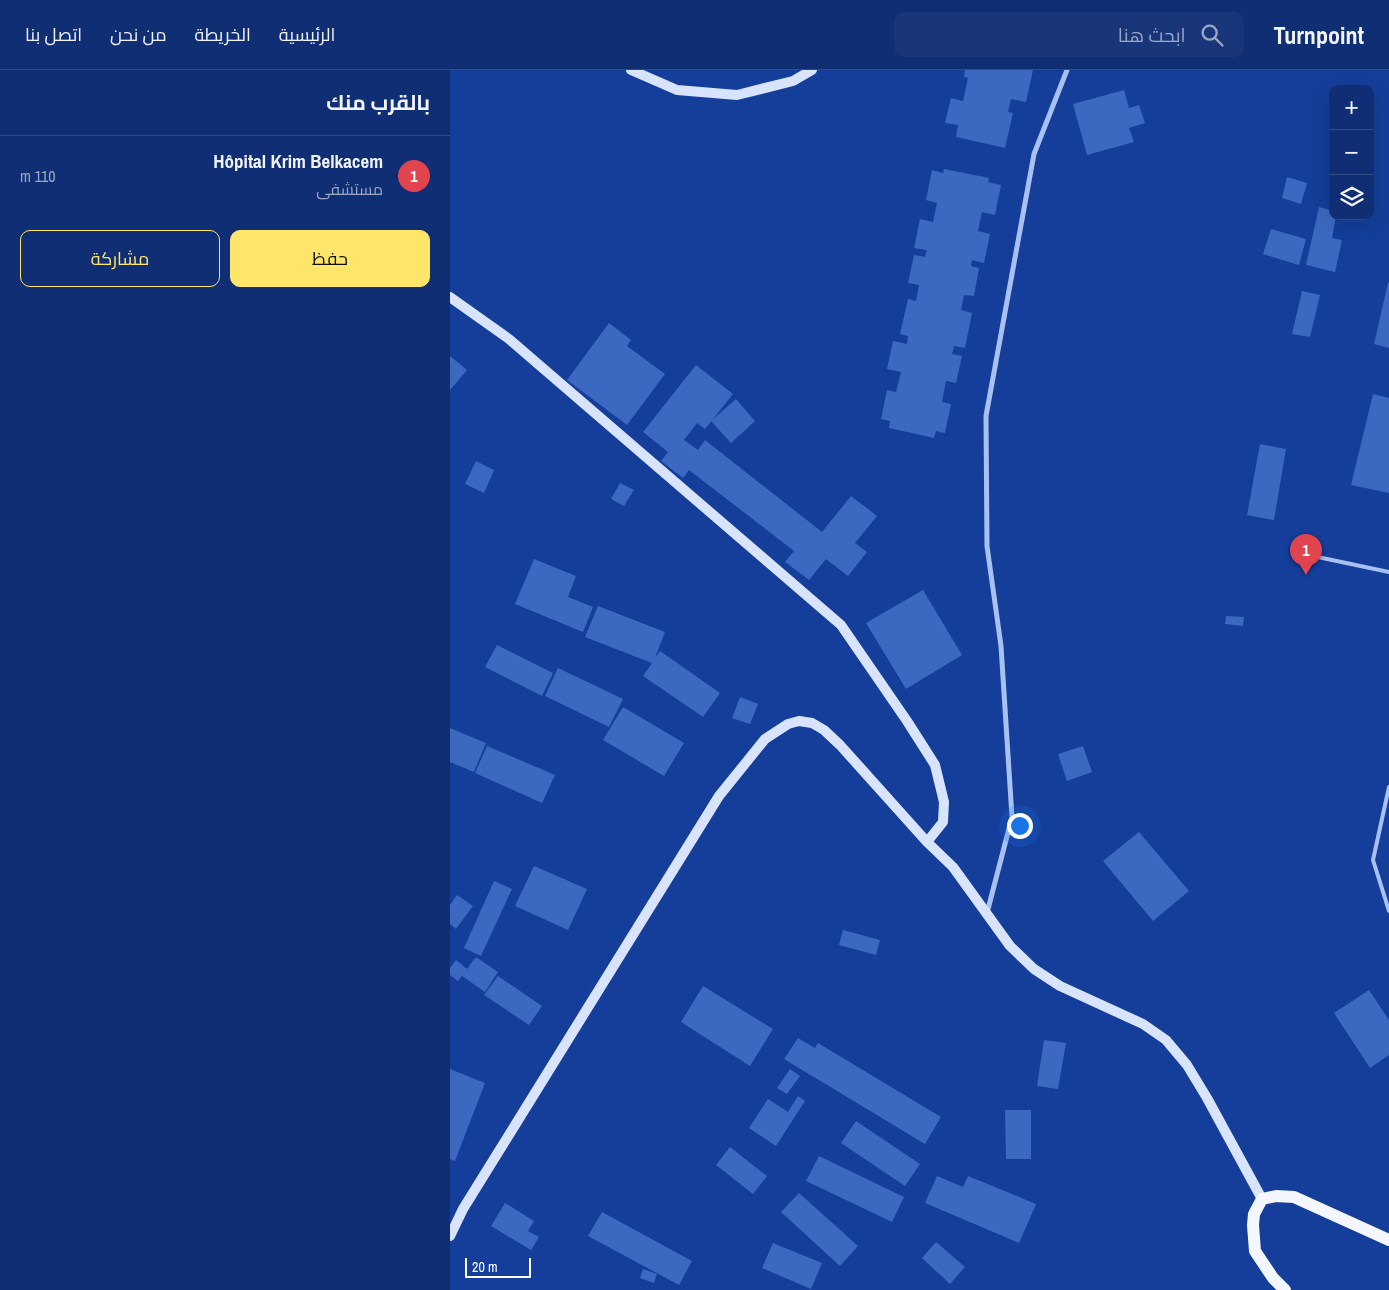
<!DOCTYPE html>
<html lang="ar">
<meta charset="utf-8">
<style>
:root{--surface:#0f2e74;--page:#183679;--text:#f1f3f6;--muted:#9ba8c5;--line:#2f4a86;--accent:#ffe66a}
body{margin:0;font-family:"Archivo Narrow",Cairo,sans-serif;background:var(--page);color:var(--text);direction:rtl}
.controls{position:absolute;right:15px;top:15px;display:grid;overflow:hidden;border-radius:10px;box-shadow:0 5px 20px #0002}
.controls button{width:45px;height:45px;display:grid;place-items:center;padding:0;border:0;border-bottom:1px solid var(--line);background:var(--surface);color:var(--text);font:25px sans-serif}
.scale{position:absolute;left:15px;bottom:12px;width:66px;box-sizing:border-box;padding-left:5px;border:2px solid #fff;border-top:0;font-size:14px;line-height:18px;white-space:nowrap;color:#fff;-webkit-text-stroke:4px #143e9a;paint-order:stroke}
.you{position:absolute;left:569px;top:755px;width:18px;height:18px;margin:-12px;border:4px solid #fff;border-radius:50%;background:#1a73e8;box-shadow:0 0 0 8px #1a73e833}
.badge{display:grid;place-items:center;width:32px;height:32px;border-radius:50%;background:var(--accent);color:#fff;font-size:16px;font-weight:700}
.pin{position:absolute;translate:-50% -41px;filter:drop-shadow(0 1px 2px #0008)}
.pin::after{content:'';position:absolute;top:26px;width:18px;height:15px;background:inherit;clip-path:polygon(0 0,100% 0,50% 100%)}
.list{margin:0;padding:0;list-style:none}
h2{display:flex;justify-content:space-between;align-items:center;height:65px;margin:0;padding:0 20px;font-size:21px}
h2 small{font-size:16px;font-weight:400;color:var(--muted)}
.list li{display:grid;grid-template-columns:32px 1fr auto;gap:15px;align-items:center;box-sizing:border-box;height:80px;padding:0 20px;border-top:1px solid var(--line)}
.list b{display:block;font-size:19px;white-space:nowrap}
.list p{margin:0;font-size:16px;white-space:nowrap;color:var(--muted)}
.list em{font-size:16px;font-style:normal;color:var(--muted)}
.actions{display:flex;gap:10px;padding:15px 20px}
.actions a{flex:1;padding:11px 0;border:1px solid var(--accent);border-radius:10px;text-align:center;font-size:18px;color:var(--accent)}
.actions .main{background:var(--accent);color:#111}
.icon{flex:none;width:28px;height:28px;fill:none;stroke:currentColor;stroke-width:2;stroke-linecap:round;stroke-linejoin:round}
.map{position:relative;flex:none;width:939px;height:1220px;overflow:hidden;direction:ltr}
header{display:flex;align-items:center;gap:30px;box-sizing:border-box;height:70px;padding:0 25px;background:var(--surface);border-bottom:1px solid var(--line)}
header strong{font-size:24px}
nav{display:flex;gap:28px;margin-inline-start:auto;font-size:18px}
.search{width:350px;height:45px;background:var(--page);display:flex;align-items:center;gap:12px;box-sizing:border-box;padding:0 18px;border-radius:10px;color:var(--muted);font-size:19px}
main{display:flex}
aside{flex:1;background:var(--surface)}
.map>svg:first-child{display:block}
.building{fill:#3d68c1}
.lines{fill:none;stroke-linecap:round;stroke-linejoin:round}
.lane{stroke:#a8c1f3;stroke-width:4}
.street{stroke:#a8c1f3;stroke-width:5}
.secondary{stroke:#d8e3fd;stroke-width:10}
.primary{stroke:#f4f7ff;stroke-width:12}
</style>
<header>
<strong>Turnpoint</strong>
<div class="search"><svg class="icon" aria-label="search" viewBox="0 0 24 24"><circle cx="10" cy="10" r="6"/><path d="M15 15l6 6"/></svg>ابحث هنا</div>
<nav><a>الرئيسية</a><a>الخريطة</a><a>من نحن</a><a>اتصل بنا</a></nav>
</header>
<main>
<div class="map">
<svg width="939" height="1220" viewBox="0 0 939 1220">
<rect width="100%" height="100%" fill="#143e9a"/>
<path class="building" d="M 515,0 L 583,0 L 576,32 L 561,29 L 558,42 L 563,43 L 555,78 L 506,67 L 508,55 L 495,53 L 501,28 L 513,31 L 518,8 L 514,7 Z
M 674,20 L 679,38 L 689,35 L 695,53 L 679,58 L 684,72 L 637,85 L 623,34 Z
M 494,99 L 539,108 L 538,112 L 551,115 L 545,145 L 532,142 L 528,161 L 540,164 L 534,193 L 522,190 L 521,196 L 529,198 L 524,226 L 514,225 L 511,240 L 522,243 L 515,278 L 504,276 L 502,284 L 512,286 L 506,313 L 496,311 L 492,332 L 501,334 L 495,363 L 486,361 L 484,368 L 439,358 L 440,351 L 431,349 L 437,320 L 446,322 L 451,302 L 437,299 L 443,271 L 457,274 L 458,266 L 450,264 L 458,229 L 466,231 L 469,215 L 458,213 L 464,185 L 475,187 L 477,180 L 464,178 L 470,149 L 483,152 L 487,133 L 476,130 L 482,100 L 493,103 Z
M 837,107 L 857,113 L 851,134 L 832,128 Z
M 869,137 L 883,141 L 883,146 L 886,146 L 882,168 L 892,170 L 885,202 L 856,195 Z
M 821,159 L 856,169 L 849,195 L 813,184 Z
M 938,213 L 939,213 L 939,278 L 924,274 Z
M 852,221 L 870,225 L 860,267 L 842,264 Z
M 159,253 L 181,270 L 177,276 L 215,304 L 177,355 L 117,310 Z
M 0,286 L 17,300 L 0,320 Z
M 246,295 L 283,324 L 255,359 L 247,353 L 234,370 L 248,380 L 255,370 L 372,462 L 401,426 L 427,446 L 405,473 L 417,482 L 398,506 L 376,489 L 359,510 L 335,492 L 344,481 L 239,400 L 233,408 L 211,391 L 218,382 L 193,362 Z
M 923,324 L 939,328 L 939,423 L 901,415 Z
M 286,329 L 305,351 L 281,373 L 261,351 Z
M 810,374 L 836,379 L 824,450 L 797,445 Z
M 26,391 L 44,400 L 34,423 L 15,414 Z
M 170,413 L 184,420 L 174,436 L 161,429 Z
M 84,489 L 126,506 L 118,527 L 143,537 L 133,562 L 65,534 Z
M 473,520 L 512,585 L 456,619 L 416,553 Z
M 148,536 L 215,562 L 205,588 L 210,581 L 270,623 L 253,647 L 193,606 L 202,593 L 135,567 Z
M 776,546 L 794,547 L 793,556 L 775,554 Z
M 47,575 L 103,603 L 92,626 L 35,597 Z
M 108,598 L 173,629 L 159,657 L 95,626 Z
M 290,627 L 308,634 L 300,654 L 282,648 Z
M 173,637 L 234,673 L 214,706 L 153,670 Z
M 0,658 L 36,673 L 24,702 L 0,692 Z
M 37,676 L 105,705 L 92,733 L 25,703 Z
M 633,676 L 642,702 L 617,711 L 608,684 Z
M 689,762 L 739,821 L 703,851 L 653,791 Z
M 84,796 L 137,819 L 118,860 L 65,836 Z
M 44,811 L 62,819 L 31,886 L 14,878 Z
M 7,825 L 23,836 L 6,859 L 0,854 L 0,835 Z
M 393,860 L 430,870 L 426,885 L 389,875 Z
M 26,887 L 48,902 L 35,922 L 12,906 L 8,911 L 0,905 L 0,898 L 6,890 L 17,899 Z
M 48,906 L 92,936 L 79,955 L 34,925 Z
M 253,916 L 323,959 L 300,996 L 231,952 Z
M 919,920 L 939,950 L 939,985 L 920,998 L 884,943 Z
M 348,968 L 365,978 L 368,973 L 491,1047 L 475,1074 L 334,989 Z
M 594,970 L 616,973 L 608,1019 L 587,1016 Z
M 0,999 L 35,1013 L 5,1091 L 0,1089 Z
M 340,999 L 350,1006 L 337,1024 L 327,1018 Z
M 348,1026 L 355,1031 L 326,1076 L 299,1058 L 318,1029 L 338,1042 Z
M 555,1040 L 581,1040 L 581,1089 L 556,1089 Z
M 406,1051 L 470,1094 L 455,1116 L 391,1073 Z
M 280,1077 L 317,1106 L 303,1124 L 266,1095 Z
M 369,1086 L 454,1127 L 442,1152 L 356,1111 Z
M 487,1106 L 513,1117 L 518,1106 L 586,1134 L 569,1173 L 475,1133 Z
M 349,1123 L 408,1176 L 390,1196 L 331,1142 Z
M 55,1133 L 84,1151 L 78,1161 L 89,1167 L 81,1180 L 41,1156 Z
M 152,1142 L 242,1191 L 229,1215 L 138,1166 Z
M 486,1172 L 515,1197 L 500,1214 L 472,1188 Z
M 323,1173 L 372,1193 L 361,1219 L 312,1198 Z
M 193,1199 L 207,1204 L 204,1213 L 190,1208 Z"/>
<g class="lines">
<path class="lane" d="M 844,482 L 939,502
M 939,717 L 923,790 L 939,841"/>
<path class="street" d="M 537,843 L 562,747 L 551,576 L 537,476 L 536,346 L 584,84 L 617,0"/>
<path class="secondary" d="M 181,0 L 227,20 L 287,25 L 343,11 L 362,0
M 0,227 L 59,269 L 391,555 L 457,651 L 485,695 L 494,732 L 493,752 L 477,772
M 0,1166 L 13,1139 L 269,726 L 315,669 L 338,654 L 349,651 L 362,653 L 374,660 L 390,675 L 477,772 L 503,797 L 560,876 L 584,899 L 610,916 L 693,954 L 716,970 L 737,995 L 757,1028 L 812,1129"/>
<path class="primary" d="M 835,1220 L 823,1208 L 805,1181 L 803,1155 L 804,1144 L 812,1129 L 826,1126 L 844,1127 L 939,1170"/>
</g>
</svg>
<div class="controls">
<button>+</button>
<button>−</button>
<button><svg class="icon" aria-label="layers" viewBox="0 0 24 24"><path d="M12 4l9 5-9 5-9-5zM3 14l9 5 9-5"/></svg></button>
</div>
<div class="scale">20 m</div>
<div class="you"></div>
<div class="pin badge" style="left:856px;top:505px;background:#e0444e">1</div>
</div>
<aside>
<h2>بالقرب منك<small></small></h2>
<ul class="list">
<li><span class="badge" style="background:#e0444e">1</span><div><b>Hôpital Krim Belkacem</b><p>مستشفى</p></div><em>110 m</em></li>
</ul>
<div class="actions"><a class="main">حفظ</a><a>مشاركة</a></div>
</aside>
</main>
